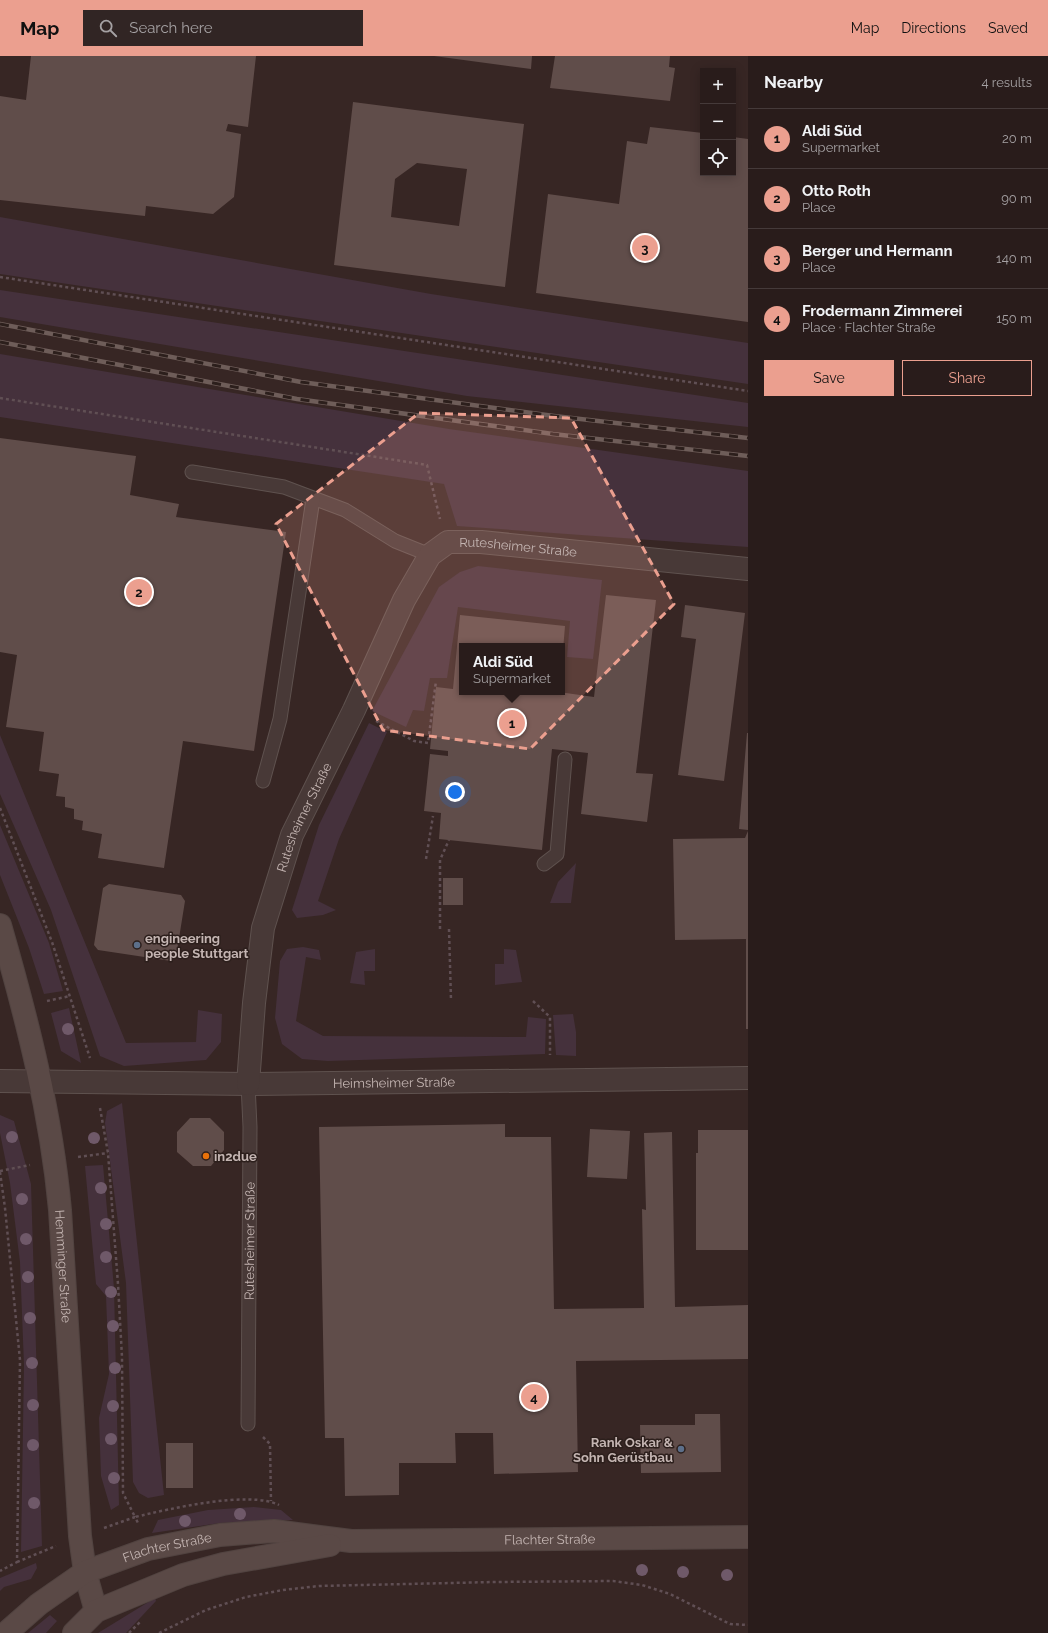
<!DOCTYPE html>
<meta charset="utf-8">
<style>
:root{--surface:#291c1b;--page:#312524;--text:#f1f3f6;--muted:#a5a1a3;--line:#453a3a;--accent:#eb9f8f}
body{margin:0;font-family:Raleway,sans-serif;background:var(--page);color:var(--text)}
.controls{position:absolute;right:12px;top:12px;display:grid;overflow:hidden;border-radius:0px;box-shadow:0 2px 10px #0003}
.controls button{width:36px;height:36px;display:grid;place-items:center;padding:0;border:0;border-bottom:1px solid var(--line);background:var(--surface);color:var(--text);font:20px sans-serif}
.you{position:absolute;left:455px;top:736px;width:14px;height:14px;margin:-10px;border:3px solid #fff;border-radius:50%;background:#1a73e8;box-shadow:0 0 0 6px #1a73e833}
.badge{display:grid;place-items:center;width:26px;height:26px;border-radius:50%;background:var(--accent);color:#111;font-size:13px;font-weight:700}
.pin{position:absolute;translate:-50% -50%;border:2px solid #fff;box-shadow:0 1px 4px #0006}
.popup{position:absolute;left:459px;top:587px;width:106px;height:52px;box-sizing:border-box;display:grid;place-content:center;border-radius:0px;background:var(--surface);filter:drop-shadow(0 1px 3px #0005);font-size:13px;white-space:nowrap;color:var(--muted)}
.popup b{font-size:15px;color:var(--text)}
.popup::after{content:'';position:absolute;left:50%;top:100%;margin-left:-8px;border:8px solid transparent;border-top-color:var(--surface)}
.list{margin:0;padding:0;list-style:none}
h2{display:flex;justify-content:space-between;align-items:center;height:52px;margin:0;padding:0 16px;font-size:17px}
h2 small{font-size:13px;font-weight:400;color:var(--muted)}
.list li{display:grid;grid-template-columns:26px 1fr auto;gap:12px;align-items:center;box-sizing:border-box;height:60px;padding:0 16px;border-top:1px solid var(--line)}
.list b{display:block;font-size:15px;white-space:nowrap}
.list p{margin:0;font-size:13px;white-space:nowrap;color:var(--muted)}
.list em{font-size:13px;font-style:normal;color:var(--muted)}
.actions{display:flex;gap:8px;padding:12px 16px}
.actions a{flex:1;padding:9px 0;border:1px solid var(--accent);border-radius:0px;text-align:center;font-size:14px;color:var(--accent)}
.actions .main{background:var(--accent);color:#111}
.icon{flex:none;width:22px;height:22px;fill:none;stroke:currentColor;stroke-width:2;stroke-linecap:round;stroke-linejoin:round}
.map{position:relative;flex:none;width:748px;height:1577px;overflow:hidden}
header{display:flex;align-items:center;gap:24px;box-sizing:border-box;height:56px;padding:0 20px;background:var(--accent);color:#111}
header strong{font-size:19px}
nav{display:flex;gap:22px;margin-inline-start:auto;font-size:14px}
.search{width:280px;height:36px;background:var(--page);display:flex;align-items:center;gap:10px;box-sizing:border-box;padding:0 14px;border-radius:0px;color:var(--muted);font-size:15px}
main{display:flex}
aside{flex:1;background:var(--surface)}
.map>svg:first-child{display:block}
.green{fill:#45313c}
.building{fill:#604d4a;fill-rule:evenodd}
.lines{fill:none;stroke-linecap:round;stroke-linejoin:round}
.lane-casing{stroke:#5f524f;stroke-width:15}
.street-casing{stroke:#5f524f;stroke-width:24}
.secondary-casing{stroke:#514340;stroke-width:24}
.path{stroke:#604f54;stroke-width:2.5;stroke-dasharray:3 3;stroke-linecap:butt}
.lane{stroke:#483937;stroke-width:13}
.street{stroke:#483937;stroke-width:22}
.secondary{stroke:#5a4946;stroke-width:22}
.rail-casing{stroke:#6e5d59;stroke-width:4.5}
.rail{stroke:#2c1f1c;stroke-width:3;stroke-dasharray:9;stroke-linecap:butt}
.tree{fill:#6f5969}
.marked{fill:#eb9f8f;fill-opacity:0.2;stroke:#eb9f8f;stroke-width:3;stroke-dasharray:8 5;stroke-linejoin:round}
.service-dot{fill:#5c6f8a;stroke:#2c1f1c;stroke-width:1.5}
.food-dot{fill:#e8710a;stroke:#2c1f1c;stroke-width:1.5}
.labels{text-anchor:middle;stroke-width:3;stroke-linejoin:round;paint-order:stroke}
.street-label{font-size:13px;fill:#c4b5b2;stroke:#2c1f1c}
.poi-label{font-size:13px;font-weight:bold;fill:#c4b5b2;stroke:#2c1f1c;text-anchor:start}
</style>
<header>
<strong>Map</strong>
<div class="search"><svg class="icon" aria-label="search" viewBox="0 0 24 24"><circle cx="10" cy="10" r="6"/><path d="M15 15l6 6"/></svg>Search here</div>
<nav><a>Map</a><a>Directions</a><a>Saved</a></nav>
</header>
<main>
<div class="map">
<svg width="748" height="1577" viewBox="0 0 748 1577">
<rect width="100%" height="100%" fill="#372624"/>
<path class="green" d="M 0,161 L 431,238 L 748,287 L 748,328 L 0,218 Z
M 0,234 L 748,347 L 748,371 L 467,340 L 0,261 Z
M 0,298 L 449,373 L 748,415 L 748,491 L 457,470 L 444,428 L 0,361 Z
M 478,510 L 602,524 L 593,603 L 567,601 L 570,565 L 458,551 L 447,622 L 430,622 L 424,655 L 413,654 L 406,671 L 372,655 L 439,531 L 460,516 Z
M 369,667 L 387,676 L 339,783 L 318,845 L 336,854 L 323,859 L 297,862 L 292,854 L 319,769 Z
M 0,679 L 126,987 L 196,986 L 198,954 L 222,958 L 221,986 L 206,1004 L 124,1010 L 100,1000 L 51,854 L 0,738 Z
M 0,769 L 49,887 L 63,935 L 44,938 L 29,892 L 0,819 Z
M 576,807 L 571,847 L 550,847 L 558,826 Z
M 303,891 L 319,894 L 321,904 L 306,901 L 296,965 L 323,980 L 526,981 L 528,961 L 546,963 L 545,998 L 328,1005 L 302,1003 L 282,988 L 275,962 L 280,905 L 287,893 Z
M 375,893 L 375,915 L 364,915 L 365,929 L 350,927 L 356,896 Z
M 504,893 L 516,894 L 522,926 L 495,929 L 495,908 L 504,908 Z
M 69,952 L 81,1007 L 61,995 L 51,957 Z
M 573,958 L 576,976 L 576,1000 L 556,999 L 553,959 Z
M 122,1047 L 164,1439 L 148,1442 L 139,1437 L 133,1426 L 126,1227 L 105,1067 L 107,1055 Z
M 0,1059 L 14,1065 L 31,1128 L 42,1490 L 21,1496 L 24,1309 L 20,1206 L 10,1127 L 0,1077 Z
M 103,1109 L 114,1232 L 119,1449 L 111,1454 L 101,1420 L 99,1362 L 109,1318 L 106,1240 L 96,1228 L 85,1110 Z
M 254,1451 L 281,1454 L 293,1464 L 220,1467 L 152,1477 L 158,1464 L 208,1454 Z
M 36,1507 L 37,1512 L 31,1523 L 4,1531 L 0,1535 L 0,1522 Z
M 155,1542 L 156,1545 L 126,1577 L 98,1577 Z
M 50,1559 L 57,1565 L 46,1577 L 28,1577 Z"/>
<path class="building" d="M 31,0 L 256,0 L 248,71 L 228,68 L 226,75 L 241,78 L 234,141 L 213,158 L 146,150 L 145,160 L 0,144 L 0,40 L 26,44 Z
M 434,0 L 532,0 L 531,13 Z
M 555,0 L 670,0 L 669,11 L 675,12 L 670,45 L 550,32 Z
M 353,46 L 524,68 L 505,231 L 334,209 ZM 417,107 L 467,113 L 459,170 L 391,161 L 395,123 Z
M 650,71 L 703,77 L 703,117 L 733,117 L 733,81 L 748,83 L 748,266 L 536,237 L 548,138 L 619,148 L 627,85 L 647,88 Z
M 0,382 L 136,400 L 130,439 L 179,448 L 176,461 L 286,476 L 254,695 L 183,685 L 164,812 L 98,802 L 102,778 L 82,774 L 83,765 L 74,763 L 74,753 L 65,751 L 65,741 L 56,740 L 59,718 L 39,715 L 44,676 L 6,671 L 17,599 L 0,596 Z
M 606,539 L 656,544 L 636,717 L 653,718 L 647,766 L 581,758 L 588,697 L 552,693 L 542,794 L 439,783 L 441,757 L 424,755 L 430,698 L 448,700 L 448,695 L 430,693 L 436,631 L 453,633 L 460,559 L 565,570 L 563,594 L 562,590 L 462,590 L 462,636 L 559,636 L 594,641 Z
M 685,549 L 745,557 L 724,725 L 678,719 L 696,583 L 681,581 Z
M 747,677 L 748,677 L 748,774 L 739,773 Z
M 748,775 L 748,973 L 746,973 L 746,883 L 675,884 L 673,783 L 745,782 Z
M 443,822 L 463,822 L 463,849 L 443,849 Z
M 109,828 L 181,839 L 185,845 L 176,901 L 171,905 L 98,894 L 94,889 L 103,832 Z
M 190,1062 L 210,1062 L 224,1076 L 224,1094 L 211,1110 L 193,1110 L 177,1096 L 177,1076 Z
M 505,1068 L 505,1081 L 551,1081 L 554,1253 L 644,1252 L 642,1153 L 646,1154 L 644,1077 L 672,1076 L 675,1251 L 748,1249 L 748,1303 L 576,1305 L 578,1416 L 494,1418 L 493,1377 L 455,1377 L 456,1407 L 399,1407 L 399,1439 L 345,1440 L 344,1382 L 325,1382 L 319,1071 Z
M 590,1073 L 630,1075 L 627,1123 L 587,1121 Z
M 698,1074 L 748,1074 L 748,1194 L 696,1194 L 696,1097 L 698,1097 Z
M 695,1358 L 720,1358 L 721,1416 L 641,1417 L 640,1369 L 695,1369 Z
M 166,1387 L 193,1387 L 193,1432 L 166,1432 Z"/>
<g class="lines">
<defs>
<g id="lane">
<path d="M 192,416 L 284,431 L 345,454 L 395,485 L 430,499"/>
<path d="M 263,725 L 280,663 L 313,443"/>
<path d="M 544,808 L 557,798 L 565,703"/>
<path id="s1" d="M 248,1368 L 250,1071 L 248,1028"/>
</g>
<g id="street">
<path id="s2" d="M 0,1025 L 248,1028 L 748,1022"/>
<path id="s3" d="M 248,1028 L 254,947 L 263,872 L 292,779 L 354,654 L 404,544 L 430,499 L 448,486 L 481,486 L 748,513"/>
</g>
<g id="secondary">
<path id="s4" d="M 0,869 C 27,963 51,1056 60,1154 L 80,1480 L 85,1516 L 96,1555"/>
<path id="s5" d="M 6,1577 L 39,1548 L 85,1516 L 148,1493 L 220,1479 L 274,1475 L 351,1485 L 748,1481"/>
<path d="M 74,1577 L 96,1555 L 183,1519 L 223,1508 L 330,1489"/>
</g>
</defs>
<use href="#lane" class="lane-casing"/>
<use href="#street" class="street-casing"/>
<use href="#secondary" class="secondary-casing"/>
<path class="path" d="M 0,221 L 748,335
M 0,342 L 427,409 L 440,463
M 376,665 L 414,685 L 428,687 L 436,625
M 0,752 L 52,886 L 90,1002
M 426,803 L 433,760
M 440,873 L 440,804 L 449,784
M 449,873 L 451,944
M 47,945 L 70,940
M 533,945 L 550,961 L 550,999
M 100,1052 L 108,1097 L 118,1228 L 122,1301 L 123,1437 L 135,1461 C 169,1453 249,1434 279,1449
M 78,1101 L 108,1097
M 0,1115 L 30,1109
M 0,1116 L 5,1152 L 20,1304 L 17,1506 L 0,1515
M 263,1381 L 270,1388 L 271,1445
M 104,1472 L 135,1461 L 139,1469
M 17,1506 L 56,1490
M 129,1577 L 141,1565
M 159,1577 L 206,1554 L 246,1541 L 283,1534 L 319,1530 L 494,1526 L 613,1525 L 642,1529 L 670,1538 L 730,1568 L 748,1569"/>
<use href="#lane" class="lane"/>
<use href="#street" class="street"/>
<use href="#secondary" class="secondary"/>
<defs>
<path id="rail" d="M 0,268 L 301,326 L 554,360 L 748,382
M 0,286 L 297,343 L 553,378 L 748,400"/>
</defs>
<use href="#rail" class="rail-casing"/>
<use href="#rail" class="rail"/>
</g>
<g class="tree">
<circle cx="68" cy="973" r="6"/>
<circle cx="12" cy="1081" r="6"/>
<circle cx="94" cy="1082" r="6"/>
<circle cx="101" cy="1132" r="6"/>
<circle cx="22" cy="1143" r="6"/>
<circle cx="106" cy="1168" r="6"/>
<circle cx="26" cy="1183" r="6"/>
<circle cx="106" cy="1201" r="6"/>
<circle cx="28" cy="1221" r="6"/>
<circle cx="111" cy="1236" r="6"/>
<circle cx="30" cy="1262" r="6"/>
<circle cx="113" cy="1270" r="6"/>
<circle cx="32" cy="1307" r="6"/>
<circle cx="115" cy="1312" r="6"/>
<circle cx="33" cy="1349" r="6"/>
<circle cx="113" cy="1350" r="6"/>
<circle cx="111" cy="1383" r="6"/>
<circle cx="33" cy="1389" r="6"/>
<circle cx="114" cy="1422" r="6"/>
<circle cx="34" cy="1447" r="6"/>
<circle cx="240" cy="1458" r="6"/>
<circle cx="185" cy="1465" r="6"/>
<circle cx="642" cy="1514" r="6"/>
<circle cx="683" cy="1516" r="6"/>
<circle cx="727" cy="1519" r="6"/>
</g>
<path class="marked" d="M 419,357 L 571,362 L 674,548 L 530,693 L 383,674 L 276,468 Z"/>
<g class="service-dot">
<circle cx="137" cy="889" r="4"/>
<circle cx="681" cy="1393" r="4"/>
</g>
<circle class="food-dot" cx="206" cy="1100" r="4"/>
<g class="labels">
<g class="street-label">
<text dy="5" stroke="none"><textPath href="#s3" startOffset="659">Rutesheimer Straße</textPath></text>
<text dy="5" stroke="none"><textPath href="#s3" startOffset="275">Rutesheimer Straße</textPath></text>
<text dy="5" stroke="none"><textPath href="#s2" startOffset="394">Heimsheimer Straße</textPath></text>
<text dy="5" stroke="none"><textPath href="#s1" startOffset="183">Rutesheimer Straße</textPath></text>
<text dy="5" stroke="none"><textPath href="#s4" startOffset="348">Hemminger Straße</textPath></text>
<text dy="5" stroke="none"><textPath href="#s5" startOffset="571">Flachter Straße</textPath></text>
<text dy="5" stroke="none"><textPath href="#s5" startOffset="186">Flachter Straße</textPath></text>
</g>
<g class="poi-label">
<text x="145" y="887">engineering<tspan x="145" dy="15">people Stuttgart</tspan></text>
<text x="214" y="1105">in2due</text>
<text x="673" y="1391" text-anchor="end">Rank Oskar &amp;<tspan x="673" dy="15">Sohn Gerüstbau</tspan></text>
</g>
</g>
</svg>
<div class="controls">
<button>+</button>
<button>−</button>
<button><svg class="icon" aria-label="locate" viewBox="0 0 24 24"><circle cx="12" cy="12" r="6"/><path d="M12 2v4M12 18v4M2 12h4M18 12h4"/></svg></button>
</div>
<div class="you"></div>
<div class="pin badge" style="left:512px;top:667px">1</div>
<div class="popup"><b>Aldi Süd</b>Supermarket</div>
<div class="pin badge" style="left:139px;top:536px">2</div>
<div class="pin badge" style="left:645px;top:192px">3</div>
<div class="pin badge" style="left:534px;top:1341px">4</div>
</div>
<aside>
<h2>Nearby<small>4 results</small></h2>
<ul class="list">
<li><span class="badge">1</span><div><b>Aldi Süd</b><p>Supermarket</p></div><em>20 m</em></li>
<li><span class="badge">2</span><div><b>Otto Roth</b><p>Place</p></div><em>90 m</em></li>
<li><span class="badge">3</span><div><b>Berger und Hermann</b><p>Place</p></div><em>140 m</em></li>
<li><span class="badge">4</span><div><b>Frodermann Zimmerei</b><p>Place · Flachter Straße</p></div><em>150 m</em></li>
</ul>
<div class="actions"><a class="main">Save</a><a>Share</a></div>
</aside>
</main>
